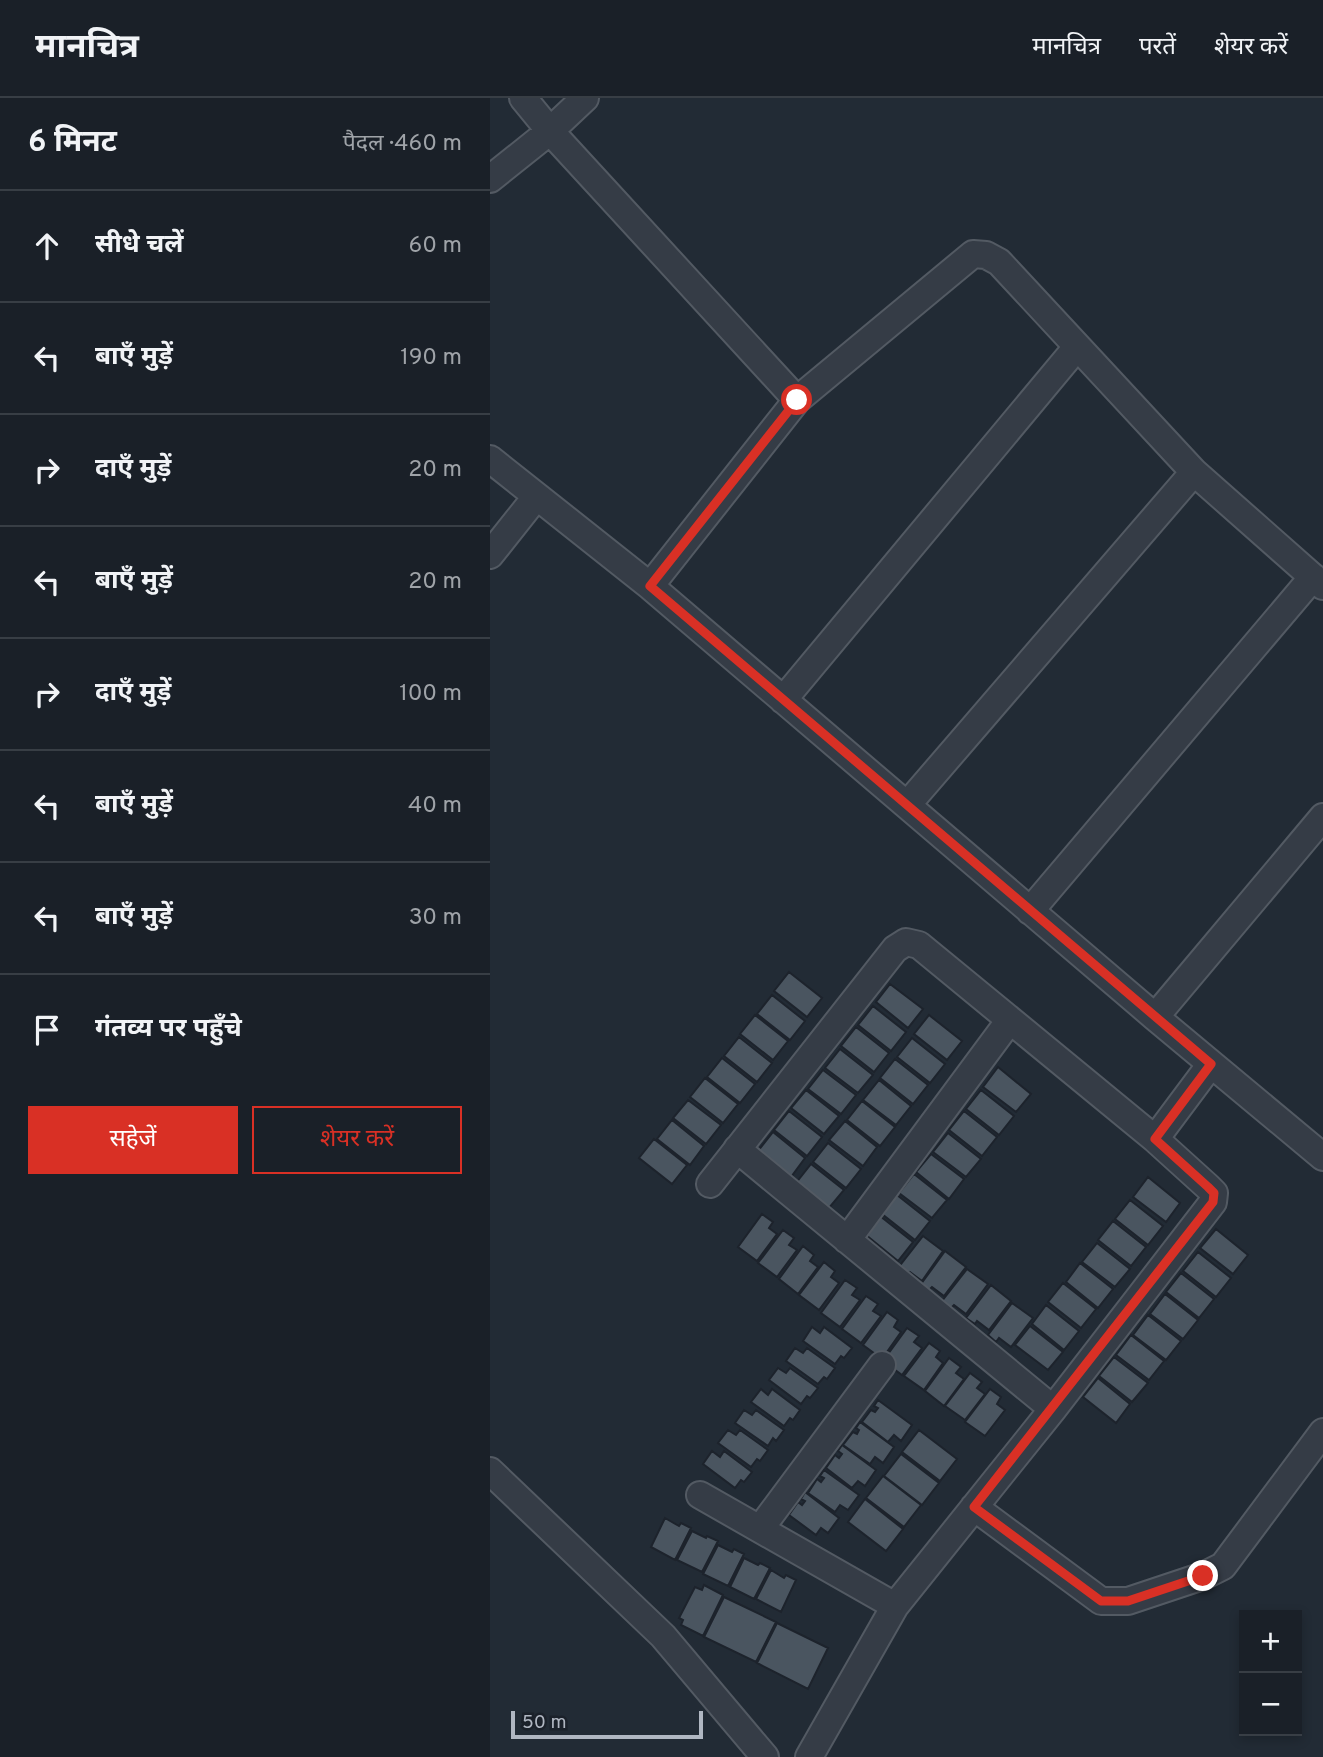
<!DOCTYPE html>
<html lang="hi">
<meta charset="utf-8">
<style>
:root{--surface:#1a2028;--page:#232830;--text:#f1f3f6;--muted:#9fa3a8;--line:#383e45;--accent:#d93025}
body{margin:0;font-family:Overpass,"Noto Sans Devanagari",sans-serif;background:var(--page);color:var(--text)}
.controls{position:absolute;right:21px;bottom:21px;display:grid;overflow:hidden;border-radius:0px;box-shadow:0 4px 10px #0003}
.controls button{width:63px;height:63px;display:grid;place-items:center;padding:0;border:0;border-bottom:2px solid var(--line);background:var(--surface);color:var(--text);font:35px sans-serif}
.scale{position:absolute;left:21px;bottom:18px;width:192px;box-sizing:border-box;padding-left:7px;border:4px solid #b0b7c2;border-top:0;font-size:19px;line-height:24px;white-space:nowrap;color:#b0b7c2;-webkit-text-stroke:5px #1b212a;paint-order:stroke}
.stop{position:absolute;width:21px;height:21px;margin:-16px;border:5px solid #d93025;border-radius:50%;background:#fff}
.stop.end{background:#d93025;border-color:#fff;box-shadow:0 2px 7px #0008}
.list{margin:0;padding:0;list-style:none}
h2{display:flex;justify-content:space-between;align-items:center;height:91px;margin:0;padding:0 28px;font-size:30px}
h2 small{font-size:23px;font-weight:400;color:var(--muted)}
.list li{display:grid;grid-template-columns:46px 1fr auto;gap:21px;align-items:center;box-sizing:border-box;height:112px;padding:0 28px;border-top:2px solid var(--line)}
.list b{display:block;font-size:26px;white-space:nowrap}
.list em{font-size:23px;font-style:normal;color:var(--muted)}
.actions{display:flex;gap:14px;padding:21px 28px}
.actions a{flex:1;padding:16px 0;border:2px solid var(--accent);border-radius:0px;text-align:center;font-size:24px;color:var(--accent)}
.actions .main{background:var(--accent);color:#fff}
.icon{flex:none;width:38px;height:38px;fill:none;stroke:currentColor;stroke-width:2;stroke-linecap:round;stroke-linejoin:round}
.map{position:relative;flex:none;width:833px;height:1659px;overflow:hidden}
header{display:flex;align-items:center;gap:42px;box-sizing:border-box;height:98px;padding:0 35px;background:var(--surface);border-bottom:2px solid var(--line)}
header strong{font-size:33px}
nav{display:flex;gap:38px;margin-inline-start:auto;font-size:24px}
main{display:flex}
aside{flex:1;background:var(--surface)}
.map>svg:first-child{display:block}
.building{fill:#4a5560;stroke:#1d232c;stroke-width:2}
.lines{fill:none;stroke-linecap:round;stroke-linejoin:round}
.minor-casing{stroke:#535a63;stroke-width:30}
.minor{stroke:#353c46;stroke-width:26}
.route{stroke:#d93025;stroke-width:9}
</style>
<header>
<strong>मानचित्र</strong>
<nav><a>मानचित्र</a><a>परतें</a><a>शेयर करें</a></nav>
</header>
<main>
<aside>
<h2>6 मिनट<small>पैदल · 460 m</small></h2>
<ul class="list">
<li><svg class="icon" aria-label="ahead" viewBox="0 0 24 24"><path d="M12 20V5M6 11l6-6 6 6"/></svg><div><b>सीधे चलें</b></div><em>60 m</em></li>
<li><svg class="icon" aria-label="left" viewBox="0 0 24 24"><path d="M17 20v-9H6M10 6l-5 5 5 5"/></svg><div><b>बाएँ मुड़ें</b></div><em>190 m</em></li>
<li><svg class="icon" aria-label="right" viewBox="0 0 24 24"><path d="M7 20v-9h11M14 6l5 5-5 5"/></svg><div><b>दाएँ मुड़ें</b></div><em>20 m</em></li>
<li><svg class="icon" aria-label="left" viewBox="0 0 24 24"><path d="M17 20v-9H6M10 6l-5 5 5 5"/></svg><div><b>बाएँ मुड़ें</b></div><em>20 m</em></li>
<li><svg class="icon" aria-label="right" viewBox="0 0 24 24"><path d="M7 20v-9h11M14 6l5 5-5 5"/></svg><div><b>दाएँ मुड़ें</b></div><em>100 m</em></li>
<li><svg class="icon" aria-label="left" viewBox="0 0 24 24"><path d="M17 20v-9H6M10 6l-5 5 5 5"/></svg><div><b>बाएँ मुड़ें</b></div><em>40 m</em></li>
<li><svg class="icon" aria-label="left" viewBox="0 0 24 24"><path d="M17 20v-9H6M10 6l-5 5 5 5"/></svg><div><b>बाएँ मुड़ें</b></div><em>30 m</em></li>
<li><svg class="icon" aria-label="arrive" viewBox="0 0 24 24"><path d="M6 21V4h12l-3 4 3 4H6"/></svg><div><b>गंतव्य पर पहुँचे</b></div></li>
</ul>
<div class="actions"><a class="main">सहेजें</a><a>शेयर करें</a></div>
</aside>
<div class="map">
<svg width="833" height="1659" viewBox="0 0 833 1659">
<rect width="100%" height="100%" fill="#222b35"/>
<path class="building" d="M 299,874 L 332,900 L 317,919 L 284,893 Z
M 400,886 L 433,911 L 418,930 L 386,904 Z
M 282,897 L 315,923 L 300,942 L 267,916 Z
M 383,908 L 416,934 L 401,953 L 368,927 Z
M 265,917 L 298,943 L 283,962 L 250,936 Z
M 439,917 L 472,943 L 457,962 L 424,936 Z
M 366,929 L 399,955 L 384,974 L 351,948 Z
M 249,939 L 282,965 L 267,984 L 234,958 Z
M 422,940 L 455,966 L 440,985 L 407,959 Z
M 350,951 L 383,977 L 368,995 L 335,970 Z
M 232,960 L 265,986 L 250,1005 L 217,979 Z
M 405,961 L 438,987 L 423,1006 L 390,980 Z
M 508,969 L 541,996 L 526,1014 L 493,989 Z
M 333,972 L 366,997 L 351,1016 L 318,991 Z
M 215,980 L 248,1006 L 233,1025 L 200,999 Z
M 389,982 L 421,1008 L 406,1027 L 373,1002 Z
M 316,992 L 349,1018 L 334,1036 L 301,1010 Z
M 491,992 L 524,1018 L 509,1037 L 476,1011 Z
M 198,1002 L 231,1027 L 216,1046 L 183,1020 Z
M 372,1003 L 405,1029 L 390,1048 L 357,1022 Z
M 299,1013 L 332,1039 L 317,1058 L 284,1032 Z
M 474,1013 L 507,1039 L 492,1058 L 459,1032 Z
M 182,1022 L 214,1048 L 200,1067 L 167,1041 Z
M 355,1023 L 387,1049 L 373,1068 L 339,1042 Z
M 283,1034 L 315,1060 L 301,1079 L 268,1053 Z
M 458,1035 L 491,1061 L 476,1079 L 443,1054 Z
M 164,1041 L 197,1067 L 182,1086 L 149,1060 Z
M 338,1045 L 371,1071 L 356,1090 L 323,1064 Z
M 441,1056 L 474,1081 L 459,1101 L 426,1074 Z
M 321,1066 L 354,1092 L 339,1110 L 306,1085 Z
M 424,1076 L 457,1102 L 442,1120 L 409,1095 Z
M 658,1079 L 690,1105 L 676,1124 L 643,1099 Z
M 407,1097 L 440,1123 L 425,1142 L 392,1116 Z
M 640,1102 L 673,1128 L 658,1147 L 625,1121 Z
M 272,1116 L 283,1124 L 279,1130 L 287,1136 L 267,1163 L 248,1149 Z
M 390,1118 L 423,1144 L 408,1163 L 376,1137 Z
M 623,1123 L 656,1149 L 641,1168 L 608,1142 Z
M 726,1131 L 758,1157 L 743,1176 L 710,1150 Z
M 293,1132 L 304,1140 L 299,1147 L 307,1152 L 287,1179 L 268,1165 Z
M 433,1138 L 453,1153 L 432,1183 L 420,1174 L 417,1177 L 408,1170 Z
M 607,1145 L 640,1171 L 625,1189 L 592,1164 Z
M 313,1148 L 324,1157 L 320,1163 L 328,1169 L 308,1196 L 289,1181 Z
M 455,1153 L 476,1169 L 454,1198 L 442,1189 L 439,1192 L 431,1186 Z
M 708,1154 L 741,1180 L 726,1199 L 693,1173 Z
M 334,1164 L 345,1173 L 341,1179 L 349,1185 L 329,1212 L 309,1197 Z
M 590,1165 L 623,1191 L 608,1210 L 576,1184 Z
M 477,1171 L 498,1186 L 476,1216 L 464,1207 L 461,1210 L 452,1203 Z
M 691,1175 L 724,1201 L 709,1220 L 676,1194 Z
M 355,1182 L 367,1190 L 362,1197 L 370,1202 L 350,1229 L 331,1215 Z
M 573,1185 L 606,1211 L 591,1230 L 558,1204 Z
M 501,1187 L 521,1203 L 499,1232 L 487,1223 L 485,1226 L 476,1220 Z
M 675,1196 L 708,1222 L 693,1241 L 660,1216 Z
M 376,1198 L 388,1206 L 383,1213 L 391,1218 L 371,1245 L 352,1231 Z
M 522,1205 L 543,1220 L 521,1249 L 509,1240 L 506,1244 L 498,1237 Z
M 556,1207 L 589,1233 L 574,1252 L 542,1226 Z
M 397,1214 L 408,1222 L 404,1229 L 411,1234 L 392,1261 L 373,1247 Z
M 658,1217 L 691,1243 L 676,1262 L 643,1237 Z
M 540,1228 L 573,1254 L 558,1272 L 525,1247 Z
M 322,1229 L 330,1235 L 334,1229 L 362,1250 L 354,1260 L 351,1258 L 345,1266 L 313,1243 Z
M 417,1230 L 429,1238 L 424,1244 L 432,1250 L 412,1277 L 393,1263 Z
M 641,1237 L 674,1263 L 659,1282 L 626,1257 Z
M 439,1245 L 450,1253 L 446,1259 L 453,1265 L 434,1292 L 414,1278 Z
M 305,1250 L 313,1255 L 317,1250 L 345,1270 L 337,1281 L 334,1279 L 328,1286 L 296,1263 Z
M 624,1259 L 658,1285 L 642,1304 L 609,1278 Z
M 459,1260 L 471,1269 L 466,1275 L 474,1281 L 454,1308 L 435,1293 Z
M 288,1270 L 296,1275 L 300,1270 L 328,1290 L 320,1300 L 317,1298 L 311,1306 L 279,1282 Z
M 480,1275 L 492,1284 L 487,1290 L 495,1296 L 475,1322 L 455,1308 Z
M 608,1280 L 640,1306 L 626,1325 L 593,1299 Z
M 271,1291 L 278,1297 L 282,1291 L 310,1312 L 303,1322 L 300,1320 L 294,1328 L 261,1304 Z
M 500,1291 L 511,1299 L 507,1306 L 515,1312 L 495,1338 L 475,1324 Z
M 388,1302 L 422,1327 L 411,1343 L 404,1337 L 398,1344 L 372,1324 L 381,1312 L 385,1314 L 388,1310 L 384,1308 Z
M 254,1312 L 262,1317 L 266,1312 L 294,1332 L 286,1343 L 283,1340 L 278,1348 L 245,1325 Z
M 370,1324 L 404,1349 L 393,1365 L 385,1359 L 380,1366 L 353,1347 L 363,1334 L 367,1336 L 369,1332 L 366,1330 Z
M 238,1332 L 246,1337 L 250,1332 L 278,1352 L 270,1363 L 267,1361 L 261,1369 L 228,1345 Z
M 429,1332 L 467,1361 L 450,1383 L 412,1354 Z
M 352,1347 L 386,1372 L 375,1388 L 368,1383 L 362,1390 L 336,1370 L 345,1357 L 349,1360 L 352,1356 L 348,1353 Z
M 222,1353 L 230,1359 L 234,1353 L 262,1374 L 254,1384 L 251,1382 L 245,1390 L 213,1366 Z
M 411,1356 L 449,1385 L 432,1407 L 394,1378 Z
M 334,1372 L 369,1397 L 358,1412 L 350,1407 L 345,1414 L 318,1395 L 327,1381 L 331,1384 L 334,1380 L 330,1378 Z
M 393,1378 L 431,1407 L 414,1429 L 376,1400 Z
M 315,1394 L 349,1420 L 338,1435 L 331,1430 L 326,1437 L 299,1417 L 308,1404 L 312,1407 L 315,1403 L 311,1401 Z
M 375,1401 L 413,1431 L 396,1453 L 358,1424 Z
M 175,1420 L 189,1428 L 191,1425 L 201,1430 L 185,1462 L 161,1449 Z
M 202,1433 L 216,1440 L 217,1438 L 228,1443 L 212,1474 L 187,1462 Z
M 228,1447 L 242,1454 L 244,1451 L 254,1456 L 238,1488 L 213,1476 Z
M 254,1460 L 268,1467 L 270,1465 L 280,1470 L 264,1501 L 240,1489 Z
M 281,1472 L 294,1480 L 296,1477 L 306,1482 L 291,1514 L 266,1501 Z
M 214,1487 L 233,1497 L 213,1538 L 191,1527 L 193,1522 L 189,1520 L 205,1489 L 212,1492 Z
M 234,1499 L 286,1524 L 266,1564 L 214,1539 Z
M 287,1525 L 338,1550 L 318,1591 L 267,1565 Z"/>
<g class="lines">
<defs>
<path id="minor" d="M 33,0 L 60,33 L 307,302
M 0,81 L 60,33 L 95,0
M 0,361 L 160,488 L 665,919 L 833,1059
M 0,457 L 46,399
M 160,488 L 307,302 L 483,156 L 496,157 L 509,164 L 704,374 L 833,488
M 293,602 L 587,249
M 417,707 L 704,374
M 540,813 L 823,479
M 665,919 L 833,719
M 247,1051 L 563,1311
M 220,1086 L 405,851 L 416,844 L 429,847 L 665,1041
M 357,1142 L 520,922
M 0,1373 L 173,1538 L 275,1659
M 210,1397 L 405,1508
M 484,1409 L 611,1503 L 638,1503 L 713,1478 L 733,1468 L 833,1334
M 270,1431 L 392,1267
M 319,1659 L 405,1508 L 563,1311 L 723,1104 L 724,1095 L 718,1089 L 665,1041 L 721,966"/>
</defs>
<use href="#minor" class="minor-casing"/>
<use href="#minor" class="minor"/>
</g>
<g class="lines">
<path class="route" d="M 307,302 L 160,488 L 721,966 L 665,1041 L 718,1089 L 724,1095 L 723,1104 L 484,1409 L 611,1503 L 638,1503 L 713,1478"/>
</g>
</svg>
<div class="controls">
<button>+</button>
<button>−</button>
</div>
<div class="scale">50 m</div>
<div class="stop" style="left:307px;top:302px"></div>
<div class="stop end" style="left:713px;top:1478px"></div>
</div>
</main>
